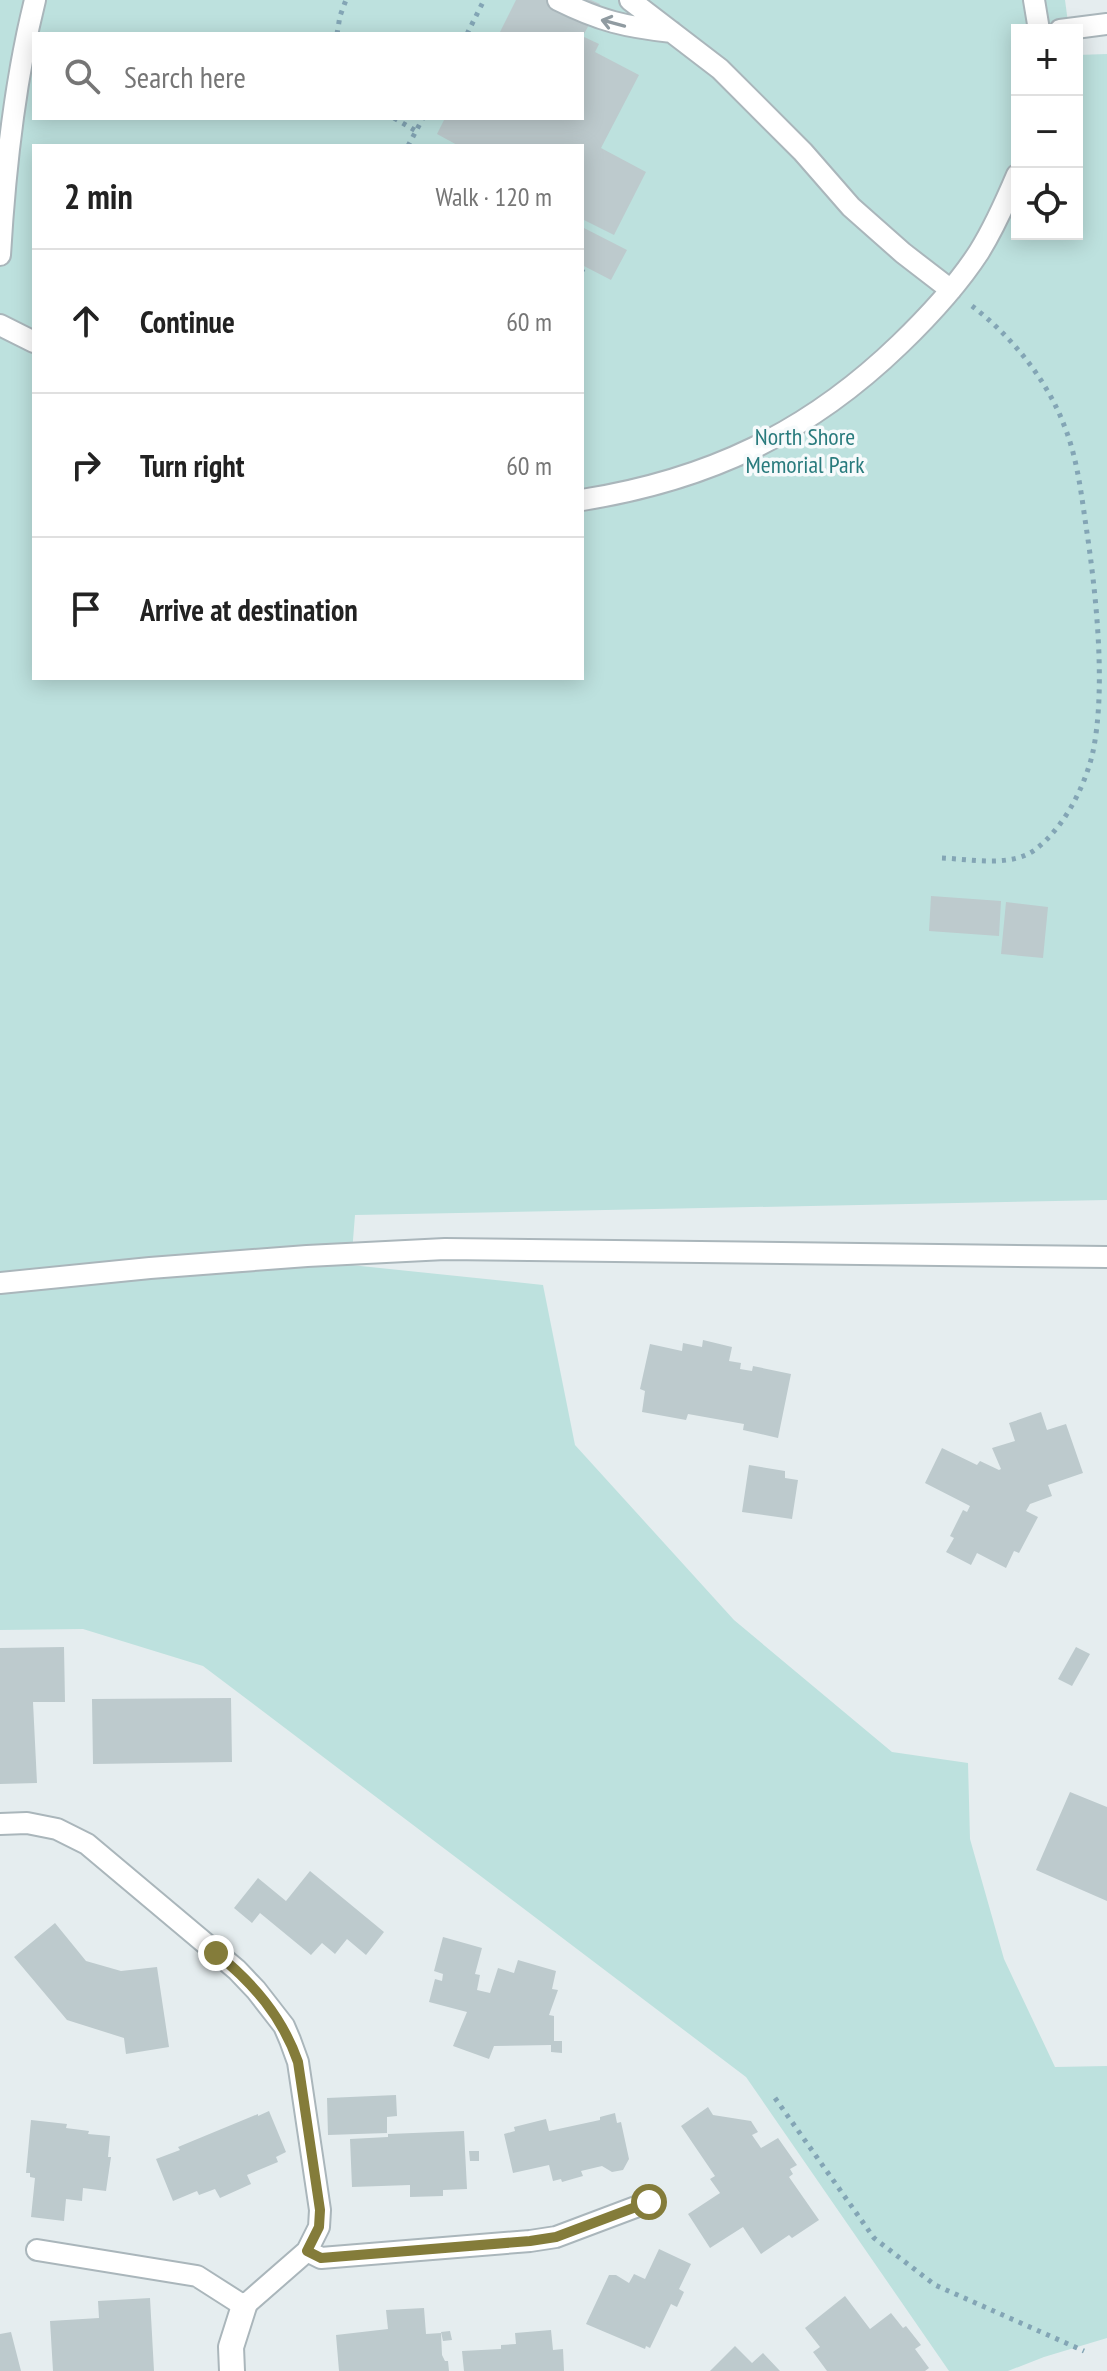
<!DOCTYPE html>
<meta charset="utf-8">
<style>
:root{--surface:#fff;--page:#f6f6f6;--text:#222;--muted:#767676;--line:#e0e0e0}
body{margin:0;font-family:"PT Sans Narrow",sans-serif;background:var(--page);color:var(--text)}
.controls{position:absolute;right:24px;top:24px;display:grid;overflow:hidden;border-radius:0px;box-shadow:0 4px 20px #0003}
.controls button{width:72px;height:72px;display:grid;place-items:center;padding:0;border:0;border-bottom:2px solid var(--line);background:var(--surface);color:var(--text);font:40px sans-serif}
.stop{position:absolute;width:24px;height:24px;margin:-18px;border:6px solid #847c3a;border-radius:50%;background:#fff}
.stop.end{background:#847c3a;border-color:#fff;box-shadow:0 2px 8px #0008}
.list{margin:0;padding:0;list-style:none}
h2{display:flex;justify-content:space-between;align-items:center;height:104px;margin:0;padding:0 32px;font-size:34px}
h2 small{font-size:26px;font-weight:400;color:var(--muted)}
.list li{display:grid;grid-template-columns:52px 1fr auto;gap:24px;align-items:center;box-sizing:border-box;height:144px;padding:0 32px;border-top:2px solid var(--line)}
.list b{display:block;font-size:30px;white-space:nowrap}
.list em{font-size:26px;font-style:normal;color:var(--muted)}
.icon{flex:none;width:44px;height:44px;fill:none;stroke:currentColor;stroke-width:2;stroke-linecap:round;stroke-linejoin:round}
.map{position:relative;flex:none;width:1107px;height:2371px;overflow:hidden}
.search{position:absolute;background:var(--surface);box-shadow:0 4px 20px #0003;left:32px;top:32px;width:552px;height:88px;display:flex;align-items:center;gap:20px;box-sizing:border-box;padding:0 28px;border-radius:0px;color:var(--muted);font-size:30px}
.panel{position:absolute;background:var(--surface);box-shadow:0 4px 20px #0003;left:32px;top:144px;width:552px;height:536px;border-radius:0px}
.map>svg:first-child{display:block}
.green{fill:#bde1de;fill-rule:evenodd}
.building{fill:#bdcacd}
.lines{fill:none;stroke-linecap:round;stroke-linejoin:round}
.lane-casing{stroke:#aab6bb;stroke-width:24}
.street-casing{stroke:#aab6bb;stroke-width:28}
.path{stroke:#83a5b5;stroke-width:5;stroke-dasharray:4 6;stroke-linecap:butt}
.lane{stroke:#fff;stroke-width:20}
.street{stroke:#fff;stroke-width:24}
.oneway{stroke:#909ba1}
.route{stroke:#847c3a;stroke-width:10}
.labels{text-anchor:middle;stroke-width:7;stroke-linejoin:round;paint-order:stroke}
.park-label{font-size:24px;fill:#297b7d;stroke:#f6fafb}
</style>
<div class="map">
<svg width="1107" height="2371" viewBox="0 0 1107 2371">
<rect width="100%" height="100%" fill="#e5edef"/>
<path class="green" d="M 0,0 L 1065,0 L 1069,30 L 1017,30 L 1017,234 L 1077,234 L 1077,55 L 1107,54 L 1107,1200 L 355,1215 L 351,1265 L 543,1285 L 575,1445 L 734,1620 L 892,1752 L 968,1763 L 970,1839 L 1004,1959 L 1055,2067 L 1107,2066 L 1107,2338 L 1044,2357 L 1008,2371 L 949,2371 L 746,2077 L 203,1666 L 83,1629 L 0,1630 ZM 34,34 L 582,34 L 582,118 L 34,118 ZM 34,146 L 582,146 L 582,678 L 34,678 Z"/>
<path class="building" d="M 516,0 L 591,0 L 600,4 L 584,34 L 499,34 Z
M 582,36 L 599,44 L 595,52 L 639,75 L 601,148 L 646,172 L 614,235 L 582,219 L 582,146 L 459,146 L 437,134 L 445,118 L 582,118 Z
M 582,227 L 627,250 L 611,280 L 582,265 Z
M 931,896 L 1001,901 L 999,936 L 929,931 Z
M 1006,902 L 1048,907 L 1043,958 L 1001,954 Z
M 703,1340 L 732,1347 L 729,1361 L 741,1363 L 740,1369 L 752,1371 L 753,1366 L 791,1374 L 778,1438 L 743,1430 L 744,1424 L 688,1414 L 686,1420 L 642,1412 L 645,1391 L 640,1389 L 650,1344 L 682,1351 L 683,1343 L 702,1347 Z
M 1041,1412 L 1047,1430 L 1066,1424 L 1083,1473 L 1048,1485 L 1052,1496 L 1030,1504 L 1026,1511 L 1038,1517 L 1019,1553 L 1014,1551 L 1006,1568 L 977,1553 L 971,1565 L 946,1552 L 954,1538 L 950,1536 L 963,1510 L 967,1512 L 970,1506 L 925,1483 L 942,1448 L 977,1465 L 980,1461 L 999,1470 L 1001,1469 L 992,1448 L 1015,1441 L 1009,1423 Z
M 749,1465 L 785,1471 L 785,1478 L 798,1480 L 792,1519 L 742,1512 Z
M 64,1647 L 65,1702 L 33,1702 L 37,1783 L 0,1784 L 0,1648 Z
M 1076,1647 L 1090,1654 L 1072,1686 L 1058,1679 Z
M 231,1698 L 232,1762 L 93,1764 L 92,1699 Z
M 1070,1792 L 1107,1807 L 1107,1901 L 1036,1870 Z
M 310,1871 L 384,1932 L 366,1955 L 347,1939 L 335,1954 L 322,1943 L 311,1955 L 260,1913 L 252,1923 L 234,1908 L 258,1878 L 286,1901 Z
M 55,1923 L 86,1961 L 121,1971 L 157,1967 L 169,2047 L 126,2054 L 124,2038 L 67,2020 L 14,1957 Z
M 443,1937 L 482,1948 L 475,1974 L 480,1975 L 477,1990 L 490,1993 L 498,1968 L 514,1973 L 518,1960 L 556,1971 L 552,1989 L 558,1990 L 549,2015 L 554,2016 L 554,2041 L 562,2041 L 562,2053 L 551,2052 L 551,2045 L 494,2046 L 489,2059 L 453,2046 L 467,2012 L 429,2002 L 435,1979 L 442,1981 L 443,1974 L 434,1971 Z
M 396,2095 L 397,2116 L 387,2117 L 387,2133 L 328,2135 L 327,2098 Z
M 708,2107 L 713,2115 L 751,2121 L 758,2132 L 752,2135 L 761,2148 L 778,2138 L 797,2165 L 790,2169 L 793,2174 L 789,2177 L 819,2220 L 792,2238 L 789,2235 L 761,2254 L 743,2227 L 710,2248 L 688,2214 L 720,2193 L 710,2179 L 715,2176 L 681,2126 Z
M 269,2111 L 286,2152 L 276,2157 L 278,2162 L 247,2175 L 251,2184 L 220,2198 L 215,2189 L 199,2195 L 197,2191 L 173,2201 L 156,2159 L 180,2150 L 178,2147 L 258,2114 L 258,2116 Z
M 615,2113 L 617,2123 L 621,2122 L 629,2159 L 623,2170 L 612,2172 L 602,2166 L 581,2171 L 583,2176 L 562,2182 L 561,2179 L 553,2181 L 549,2165 L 513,2173 L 504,2134 L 515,2131 L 514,2127 L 546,2119 L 549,2131 L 600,2120 L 600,2117 Z
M 31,2120 L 67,2124 L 66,2128 L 89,2131 L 88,2134 L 110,2136 L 108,2157 L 111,2157 L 106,2191 L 83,2188 L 82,2201 L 66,2199 L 64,2221 L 31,2217 L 35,2178 L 30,2177 L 30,2173 L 26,2173 Z
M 464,2131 L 467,2189 L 443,2190 L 443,2196 L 410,2197 L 410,2185 L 352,2187 L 350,2139 L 388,2137 L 388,2134 Z
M 469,2151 L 479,2151 L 479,2161 L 470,2161 Z
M 659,2249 L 691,2264 L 679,2289 L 684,2292 L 677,2307 L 671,2304 L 650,2348 L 646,2346 L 645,2349 L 586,2324 L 609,2275 L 616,2275 L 629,2283 L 634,2274 L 645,2279 Z
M 845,2296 L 870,2329 L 891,2313 L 903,2328 L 906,2326 L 921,2345 L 915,2349 L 929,2368 L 925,2371 L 827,2371 L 813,2352 L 820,2347 L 805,2328 Z
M 150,2298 L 154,2371 L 53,2371 L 50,2321 L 99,2318 L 98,2301 Z
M 424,2308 L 426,2334 L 441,2333 L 442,2355 L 445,2361 L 448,2361 L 449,2371 L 339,2371 L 336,2335 L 388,2329 L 386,2310 Z
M 551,2330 L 553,2350 L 563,2349 L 564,2371 L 464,2371 L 462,2351 L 501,2349 L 501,2345 L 516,2344 L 515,2333 Z
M 450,2331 L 452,2340 L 443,2341 L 441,2332 Z
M 11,2332 L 21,2371 L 0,2371 L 0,2334 Z
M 735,2346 L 752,2363 L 763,2353 L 780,2371 L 710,2371 Z"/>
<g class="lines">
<defs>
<path id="lane" d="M 558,0 C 600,21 626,27 672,32
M 630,0 L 720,69 L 803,152 L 851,207 L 903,253 L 951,290
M 1034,0 L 1039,30
M 1060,30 L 1107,24
M 0,255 C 5,169 14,84 35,0
M 0,325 L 34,342
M 582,500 C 708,480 808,433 900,344 C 929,316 957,286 979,252 C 994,228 1006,201 1017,175
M 0,1283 L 150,1268 L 307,1256 L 445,1249 L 1107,1257
M 0,1824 L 27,1823 L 57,1829 L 87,1844 L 237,1970 L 256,1990 L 284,2026 L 290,2040 L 298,2062 L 320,2210 L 319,2227 L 307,2251 L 244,2306 L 197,2276 L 37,2250
M 307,2251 L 321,2258 L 530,2241 L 556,2237 L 649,2202"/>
<path id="street" d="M 232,2371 L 231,2347 L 244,2306"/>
</defs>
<use href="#lane" class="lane-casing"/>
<use href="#street" class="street-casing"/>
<path class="path" d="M 337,34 L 340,16 L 346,0
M 467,34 L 484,0
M 394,118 L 416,131
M 408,146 L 423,118
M 582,271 L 583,269
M 942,858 C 971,859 1011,868 1036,849 C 1064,827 1083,790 1092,756 C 1107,691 1096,592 1086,526 C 1081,492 1077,457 1064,425 C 1046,378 1011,336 972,306
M 775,2098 L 874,2238 L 935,2285 L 1084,2351"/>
<use href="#lane" class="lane"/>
<use href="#street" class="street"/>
</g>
<defs><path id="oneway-shaft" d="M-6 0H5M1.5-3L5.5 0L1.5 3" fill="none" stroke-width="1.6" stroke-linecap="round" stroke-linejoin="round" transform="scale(2)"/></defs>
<use class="oneway" href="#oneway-shaft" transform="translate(613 23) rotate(-165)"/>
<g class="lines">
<path class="route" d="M 216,1953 C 253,1983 282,2016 298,2062 L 320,2210 L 319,2227 L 307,2251 L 321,2258 L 530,2241 L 556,2237 L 649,2202"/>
</g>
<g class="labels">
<g class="park-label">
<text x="805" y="445">North Shore<tspan x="805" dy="28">Memorial Park</tspan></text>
</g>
</g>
</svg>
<div class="controls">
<button>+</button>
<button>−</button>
<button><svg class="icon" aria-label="locate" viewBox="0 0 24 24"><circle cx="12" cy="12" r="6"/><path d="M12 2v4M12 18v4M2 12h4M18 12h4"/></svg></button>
</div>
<div class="stop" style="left:649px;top:2202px"></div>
<div class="stop end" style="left:216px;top:1953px"></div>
<div class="search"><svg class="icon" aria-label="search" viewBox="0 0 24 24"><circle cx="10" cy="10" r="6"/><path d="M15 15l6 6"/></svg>Search here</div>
<section class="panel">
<h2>2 min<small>Walk · 120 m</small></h2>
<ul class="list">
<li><svg class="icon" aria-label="ahead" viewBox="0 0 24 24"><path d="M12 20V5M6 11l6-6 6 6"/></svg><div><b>Continue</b></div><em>60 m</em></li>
<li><svg class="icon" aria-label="right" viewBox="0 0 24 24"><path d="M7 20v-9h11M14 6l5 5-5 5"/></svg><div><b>Turn right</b></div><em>60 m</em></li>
<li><svg class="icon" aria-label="arrive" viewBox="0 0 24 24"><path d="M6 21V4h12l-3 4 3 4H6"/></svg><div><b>Arrive at destination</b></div></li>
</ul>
</section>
</div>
